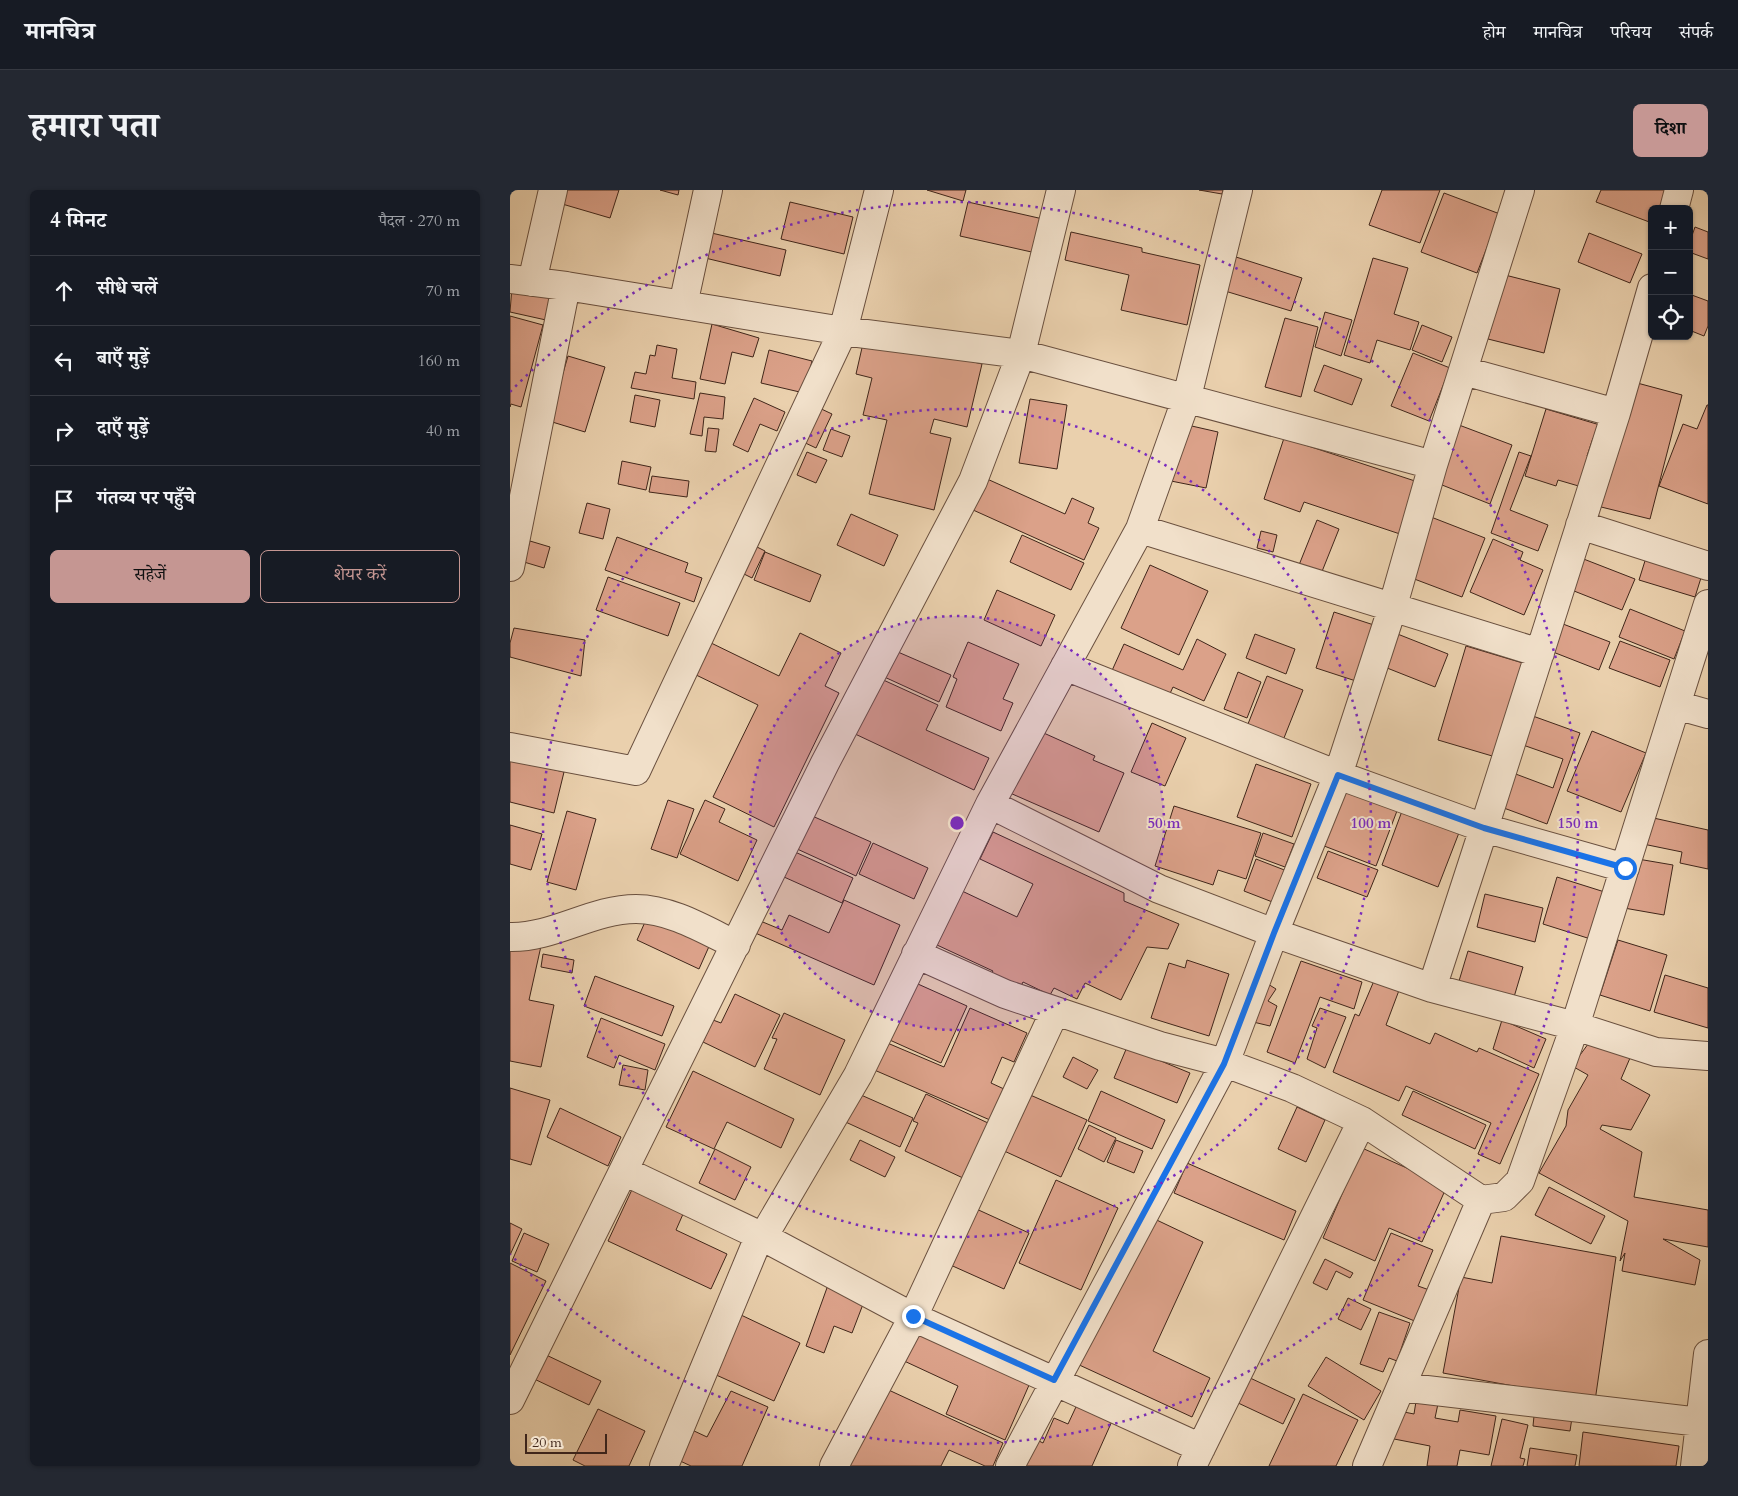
<!DOCTYPE html>
<html lang="hi">
<meta charset="utf-8">
<style>
:root{--surface:#171b24;--page:#242831;--text:#f1f3f6;--muted:#9ea1a6;--line:#363941;--accent:#c59692}
body{margin:0;font-family:Cardo,"Noto Serif Devanagari",serif;background:var(--page);color:var(--text)}
.controls{position:absolute;right:15px;top:15px;display:grid;overflow:hidden;border-radius:8px;box-shadow:0 1px 4px #0004}
.controls button{width:45px;height:45px;display:grid;place-items:center;padding:0;border:0;border-bottom:1px solid var(--line);background:var(--surface);color:var(--text);font:25px sans-serif}
.scale{position:absolute;left:15px;bottom:12px;width:82px;box-sizing:border-box;padding-left:5px;border:2px solid #40261a;border-top:0;font-size:14px;line-height:18px;white-space:nowrap;color:#40261a;-webkit-text-stroke:4px #f1e0ca;paint-order:stroke}
.stop{position:absolute;width:15px;height:15px;margin:-11px;border:4px solid #1a73e8;border-radius:50%;background:#fff}
.stop.end{background:#1a73e8;border-color:#fff;box-shadow:0 1px 5px #0008}
.list{margin:0;padding:0;list-style:none}
h2{display:flex;justify-content:space-between;align-items:center;height:65px;margin:0;padding:0 20px;font-size:21px}
h2 small{font-size:16px;font-weight:400;color:var(--muted)}
.list li{display:grid;grid-template-columns:32px 1fr auto;gap:15px;align-items:center;box-sizing:border-box;height:70px;padding:0 20px;border-top:1px solid var(--line)}
.list b{display:block;font-size:19px;white-space:nowrap}
.list em{font-size:16px;font-style:normal;color:var(--muted)}
.actions{display:flex;gap:10px;padding:15px 20px}
.actions a{flex:1;padding:11px 0;border:1px solid var(--accent);border-radius:8px;text-align:center;font-size:18px;color:var(--accent)}
.actions .main{background:var(--accent);color:#111}
.icon{flex:none;width:28px;height:28px;fill:none;stroke:currentColor;stroke-width:2;stroke-linecap:round;stroke-linejoin:round}
.map{position:relative;flex:none;width:1198px;height:1276px;overflow:hidden;border-radius:8px}
header{display:flex;align-items:center;gap:30px;box-sizing:border-box;height:70px;padding:0 25px;background:var(--surface);border-bottom:1px solid var(--line)}
header strong{font-size:24px}
nav{display:flex;gap:28px;margin-inline-start:auto;font-size:18px}
.intro{display:flex;align-items:center;justify-content:space-between;box-sizing:border-box;height:120px;padding:0 30px}
h1{margin:0;font-size:35px}
.button{padding:12px 22px;border-radius:8px;background:var(--accent);color:#111;font-size:18px;font-weight:700}
main{display:flex;gap:30px;padding:0 30px}
aside{flex:1;background:var(--surface);border-radius:8px;box-shadow:0 1px 4px #0004}
.map>svg:first-child{display:block}
.building{fill:#dba189;stroke:#40261a}
.lines{fill:none;stroke-linecap:round;stroke-linejoin:round}
.minor-casing{stroke:#6a503f;stroke-width:30}
.minor{stroke:#f1e0ca;stroke-width:28}
.route{stroke:#1a73e8;stroke-width:6}
.ring{fill:none;stroke:#7b2cbf;stroke-width:2.5;stroke-dasharray:2.5 5}
.centre{fill:#7b2cbf;stroke:#f1e0ca;stroke-width:2.5}
.ring-label{font-size:15px;text-anchor:middle;font-weight:bold;fill:#7b2cbf;stroke:#f1e0ca;stroke-width:4;stroke-linejoin:round;paint-order:stroke}
</style>
<header>
<strong>मानचित्र</strong>
<nav><a>होम</a><a>मानचित्र</a><a>परिचय</a><a>संपर्क</a></nav>
</header>
<div class="intro"><h1>हमारा पता</h1><a class="button">दिशा</a></div>
<main>
<aside>
<h2>4 मिनट<small>पैदल · 270 m</small></h2>
<ul class="list">
<li><svg class="icon" aria-label="ahead" viewBox="0 0 24 24"><path d="M12 20V5M6 11l6-6 6 6"/></svg><div><b>सीधे चलें</b></div><em>70 m</em></li>
<li><svg class="icon" aria-label="left" viewBox="0 0 24 24"><path d="M17 20v-9H6M10 6l-5 5 5 5"/></svg><div><b>बाएँ मुड़ें</b></div><em>160 m</em></li>
<li><svg class="icon" aria-label="right" viewBox="0 0 24 24"><path d="M7 20v-9h11M14 6l5 5-5 5"/></svg><div><b>दाएँ मुड़ें</b></div><em>40 m</em></li>
<li><svg class="icon" aria-label="arrive" viewBox="0 0 24 24"><path d="M6 21V4h12l-3 4 3 4H6"/></svg><div><b>गंतव्य पर पहुँचे</b></div></li>
</ul>
<div class="actions"><a class="main">सहेजें</a><a>शेयर करें</a></div>
</aside>
<div class="map">
<svg width="1198" height="1276" viewBox="0 0 1198 1276">
<rect width="100%" height="100%" fill="#ead0ad"/>
<filter id="stains"><feTurbulence type="fractalNoise" baseFrequency=".004" numOctaves="4"/><feColorMatrix values="0 0 0 0 .2 0 0 0 0 .09 0 0 0 0 .02 0 0 0 .5 -.17"/></filter>
<radialGradient id="worn" r=".72"><stop offset=".6" stop-color="#630" stop-opacity="0"/><stop offset="1" stop-color="#630" stop-opacity=".3"/></radialGradient>
<path class="building" d="M 45,0 L 109,0 L 100,28 L 42,11 Z
M 150,0 L 169,0 L 168,5 Z
M 417,0 L 456,0 L 453,11 Z
M 689,0 L 713,0 L 712,4 Z
M 872,0 L 930,0 L 910,53 L 859,35 Z
M 1091,0 L 1156,0 L 1149,19 L 1142,19 L 1142,33 L 1086,12 Z
M 934,3 L 990,24 L 967,83 L 911,62 Z
M 280,12 L 343,27 L 334,64 L 271,49 Z
M 458,12 L 533,29 L 526,63 L 450,46 Z
M 1185,37 L 1198,42 L 1198,69 L 1179,62 L 1179,54 Z
M 197,42 L 276,60 L 270,86 L 191,67 Z
M 561,42 L 632,58 L 632,62 L 690,75 L 677,135 L 611,120 L 619,85 L 555,70 Z
M 1079,43 L 1132,64 L 1120,93 L 1068,72 Z
M 726,67 L 792,88 L 781,121 L 715,101 Z
M 863,68 L 898,78 L 884,124 L 909,132 L 900,160 L 867,150 L 860,173 L 834,165 Z
M 995,85 L 1050,99 L 1034,163 L 978,149 Z
M 2,97 L 42,106 L 36,130 L 0,122 Z
M 1179,104 L 1198,111 L 1198,136 L 1194,146 L 1179,140 Z
M 815,122 L 842,130 L 831,166 L 805,157 Z
M 0,126 L 33,135 L 11,217 L 1,214 L 0,217 Z
M 775,128 L 808,137 L 791,207 L 755,197 Z
M 202,134 L 249,148 L 243,167 L 222,162 L 215,194 L 190,189 Z
M 912,135 L 942,147 L 932,172 L 902,160 Z
M 354,149 L 398,156 L 472,174 L 457,237 L 424,229 L 420,243 L 441,248 L 424,320 L 359,304 L 377,230 L 353,225 L 362,188 L 346,184 Z
M 147,155 L 167,159 L 162,188 L 186,192 L 184,209 L 121,198 L 125,182 L 136,184 L 140,165 L 145,166 Z
M 259,160 L 302,171 L 294,203 L 251,193 Z
M 903,163 L 940,178 L 919,231 L 881,216 Z
M 58,166 L 95,177 L 75,242 L 39,231 Z
M 814,175 L 852,189 L 842,215 L 804,201 Z
M 1116,190 L 1172,205 L 1140,329 L 1083,315 Z
M 190,203 L 215,207 L 213,229 L 194,227 L 192,246 L 180,244 Z
M 125,205 L 150,210 L 145,237 L 120,232 Z
M 244,208 L 275,222 L 267,241 L 250,234 L 238,262 L 223,255 Z
M 520,209 L 557,215 L 547,279 L 509,273 Z
M 1197,215 L 1198,215 L 1198,314 L 1149,296 L 1173,234 L 1187,239 Z
M 305,216 L 322,224 L 306,258 L 289,250 Z
M 1036,219 L 1090,235 L 1086,249 L 1083,248 L 1077,266 L 1082,268 L 1072,297 L 1048,290 L 1046,296 L 1015,286 Z
M 673,234 L 708,242 L 696,298 L 661,291 Z
M 949,235 L 1002,255 L 980,314 L 927,293 Z
M 198,238 L 209,239 L 206,262 L 195,261 Z
M 321,239 L 340,246 L 332,267 L 313,260 Z
M 774,248 L 908,292 L 890,344 L 794,312 L 790,322 L 754,309 Z
M 297,262 L 317,270 L 306,293 L 287,285 Z
M 1009,262 L 1021,266 L 1000,320 L 1038,335 L 1028,361 L 981,343 Z
M 112,271 L 141,277 L 136,300 L 108,294 Z
M 466,284 L 555,324 L 562,308 L 584,318 L 578,333 L 589,338 L 574,370 L 452,315 Z
M 142,286 L 179,291 L 177,307 L 139,302 Z
M 77,313 L 100,319 L 93,349 L 69,343 Z
M 341,324 L 388,345 L 374,376 L 327,355 Z
M 921,327 L 975,348 L 952,407 L 899,387 Z
M 807,330 L 829,339 L 809,389 L 787,380 Z
M 751,341 L 767,345 L 763,362 L 747,358 Z
M 512,345 L 574,373 L 561,400 L 500,372 Z
M 107,347 L 178,373 L 175,382 L 192,388 L 184,412 L 95,380 Z
M 983,349 L 1013,362 L 1010,370 L 1033,380 L 1014,425 L 960,402 Z
M 20,351 L 40,357 L 34,378 L 14,372 Z
M 243,355 L 255,361 L 242,388 L 230,382 Z
M 1139,358 L 1195,375 L 1185,407 L 1129,390 Z
M 255,362 L 311,385 L 300,412 L 244,390 Z
M 1071,368 L 1125,389 L 1112,420 L 1059,399 Z
M 640,375 L 698,401 L 669,465 L 611,438 Z
M 98,387 L 170,413 L 158,446 L 86,420 Z
M 487,400 L 545,425 L 531,456 L 474,430 Z
M 1120,419 L 1175,441 L 1164,469 L 1109,447 Z
M 824,422 L 870,437 L 852,493 L 806,478 Z
M 1053,434 L 1100,452 L 1089,480 L 1043,462 Z
M 4,438 L 75,450 L 71,486 L 0,467 L 0,453 Z
M 290,443 L 331,463 L 315,496 L 329,503 L 264,637 L 203,607 L 248,515 L 182,483 L 197,451 L 269,486 Z
M 885,443 L 938,464 L 925,497 L 872,476 Z
M 745,444 L 785,459 L 776,484 L 736,468 Z
M 687,449 L 716,464 L 694,511 L 663,497 L 657,510 L 600,485 L 614,454 L 673,480 Z
M 1110,451 L 1160,470 L 1150,497 L 1099,478 Z
M 458,452 L 509,474 L 493,509 L 503,513 L 491,541 L 436,517 L 447,489 L 443,487 Z
M 956,456 L 1016,474 L 989,568 L 928,550 Z
M 381,459 L 441,485 L 429,512 L 370,485 Z
M 728,482 L 751,492 L 737,528 L 714,519 Z
M 757,486 L 793,500 L 772,553 L 736,539 Z
M 369,488 L 428,515 L 416,540 L 479,568 L 464,600 L 343,543 Z
M 1020,525 L 1070,543 L 1037,634 L 983,614 L 995,580 L 1043,598 L 1053,569 L 1010,554 Z
M 642,533 L 676,548 L 655,596 L 621,582 Z
M 527,540 L 585,566 L 583,570 L 614,583 L 589,642 L 500,603 Z
M 1082,541 L 1136,563 L 1111,622 L 1057,601 Z
M 0,569 L 54,582 L 44,623 L 0,612 Z
M 746,574 L 801,594 L 782,647 L 727,627 Z
M 833,592 L 890,613 L 866,676 L 809,654 Z
M 158,610 L 184,619 L 167,668 L 141,659 Z
M 195,610 L 215,619 L 209,632 L 247,650 L 228,691 L 170,664 Z
M 895,613 L 952,635 L 928,697 L 872,675 Z
M 664,616 L 751,643 L 736,689 L 708,680 L 703,695 L 645,676 Z
M 57,621 L 86,629 L 66,700 L 37,692 Z
M 300,625 L 361,652 L 346,686 L 285,658 Z
M 1139,627 L 1198,640 L 1198,679 L 1170,673 L 1172,662 L 1133,654 Z
M 0,635 L 32,644 L 21,680 L 0,674 Z
M 483,642 L 614,703 L 614,711 L 669,734 L 658,759 L 637,757 L 611,810 L 575,793 L 567,809 L 544,798 L 540,805 L 513,792 L 510,798 L 481,784 L 483,781 L 427,755 L 452,701 L 507,727 L 523,694 L 470,669 Z
M 753,643 L 784,654 L 775,677 L 745,666 Z
M 363,653 L 418,678 L 404,709 L 349,684 Z
M 818,661 L 868,680 L 857,707 L 807,688 Z
M 285,662 L 343,688 L 332,713 L 274,687 Z
M 1122,668 L 1163,675 L 1154,725 L 1114,718 Z
M 746,669 L 777,681 L 765,713 L 734,701 Z
M 1047,687 L 1101,704 L 1087,751 L 1033,734 Z
M 975,704 L 1033,718 L 1025,752 L 967,737 Z
M 334,710 L 390,735 L 364,795 L 243,742 L 248,730 L 272,740 L 279,725 L 319,743 Z
M 139,723 L 201,752 L 189,779 L 127,750 Z
M 0,749 L 31,756 L 19,810 L 44,815 L 31,877 L 0,871 Z
M 1108,750 L 1157,765 L 1140,821 L 1090,805 Z
M 958,761 L 1013,777 L 1004,807 L 949,791 Z
M 33,764 L 64,770 L 62,783 L 31,777 Z
M 677,770 L 719,784 L 699,846 L 641,828 L 659,773 L 675,778 Z
M 791,771 L 852,792 L 844,819 L 810,807 L 785,873 L 757,862 Z
M 1155,785 L 1198,798 L 1198,838 L 1144,822 Z
M 85,786 L 164,816 L 152,846 L 74,816 Z
M 866,786 L 891,795 L 876,835 L 920,854 L 925,843 L 967,862 L 969,858 L 1029,884 L 990,974 L 968,964 L 981,933 L 896,896 L 889,911 L 823,882 L 845,824 L 849,826 Z
M 399,790 L 457,816 L 431,873 L 373,847 Z
M 753,791 L 766,799 L 758,811 L 767,816 L 760,836 L 739,831 Z
M 225,804 L 270,825 L 245,877 L 193,852 L 203,830 L 211,833 Z
M 460,818 L 517,843 L 504,872 L 492,867 L 481,893 L 494,899 L 480,930 L 362,879 L 375,852 L 434,877 Z
M 810,818 L 836,827 L 815,878 L 797,869 L 807,838 L 802,836 Z
M 274,823 L 335,850 L 310,905 L 254,879 L 267,849 L 262,848 Z
M 91,828 L 155,854 L 145,880 L 109,865 L 104,878 L 77,867 Z
M 992,830 L 1036,849 L 1024,878 L 983,859 Z
M 1081,850 L 1123,861 L 1111,889 L 1140,905 L 1121,940 L 1092,935 L 1090,939 L 1132,962 L 1124,1007 L 1198,1020 L 1198,1057 L 1153,1049 L 1190,1070 L 1185,1095 L 1112,1081 L 1115,1063 L 1110,1071 L 1118,1031 L 1029,983 L 1056,936 L 1058,920 L 1078,885 L 1062,876 Z
M 617,857 L 680,883 L 667,913 L 604,888 Z
M 563,867 L 588,880 L 577,899 L 553,887 Z
M 113,875 L 138,880 L 135,900 L 109,895 Z
M 183,881 L 284,929 L 271,958 L 217,932 L 204,959 L 156,937 Z
M 0,898 L 40,910 L 21,975 L 0,969 Z
M 342,901 L 403,928 L 390,957 L 329,929 Z
M 591,901 L 655,930 L 642,959 L 578,931 Z
M 903,901 L 976,935 L 965,959 L 892,925 Z
M 416,904 L 478,933 L 453,988 L 395,961 L 408,933 L 403,931 Z
M 518,904 L 577,930 L 551,987 L 492,960 Z
M 787,917 L 815,930 L 796,972 L 768,959 Z
M 50,918 L 111,947 L 98,976 L 37,947 Z
M 579,935 L 606,948 L 594,972 L 568,959 Z
M 350,950 L 385,967 L 375,987 L 340,970 Z
M 606,950 L 633,961 L 624,983 L 597,972 Z
M 852,958 L 937,996 L 912,1052 L 879,1038 L 865,1071 L 813,1048 Z
M 205,959 L 241,977 L 225,1010 L 189,993 Z
M 677,973 L 786,1021 L 774,1050 L 664,1003 Z
M 546,990 L 608,1018 L 571,1100 L 509,1073 Z
M 126,991 L 177,1015 L 166,1040 L 217,1064 L 201,1099 L 98,1051 Z
M 1039,997 L 1095,1026 L 1081,1054 L 1025,1025 Z
M 462,1017 L 519,1043 L 494,1099 L 436,1073 Z
M 634,1024 L 693,1052 L 643,1161 L 700,1188 L 682,1227 L 565,1173 Z
M 0,1033 L 12,1039 L 0,1065 Z
M 14,1043 L 39,1054 L 27,1082 L 2,1071 Z
M 881,1043 L 923,1060 L 908,1096 L 925,1102 L 912,1134 L 853,1110 Z
M 991,1046 L 1106,1067 L 1085,1211 L 933,1183 L 951,1087 L 982,1093 Z
M 815,1069 L 843,1083 L 840,1088 L 826,1081 L 817,1100 L 803,1093 Z
M 0,1073 L 36,1091 L 0,1165 Z
M 318,1095 L 355,1109 L 342,1143 L 324,1136 L 314,1163 L 296,1156 Z
M 838,1108 L 861,1119 L 851,1140 L 828,1129 Z
M 869,1122 L 900,1133 L 887,1171 L 879,1168 L 873,1182 L 850,1174 Z
M 231,1125 L 290,1153 L 264,1211 L 204,1184 Z
M 408,1134 L 523,1186 L 495,1250 L 436,1224 L 448,1196 L 392,1170 Z
M 32,1163 L 91,1191 L 79,1215 L 20,1187 Z
M 816,1167 L 871,1201 L 854,1230 L 798,1196 Z
M 738,1187 L 785,1209 L 773,1234 L 726,1212 Z
M 370,1196 L 493,1253 L 483,1276 L 475,1276 L 439,1260 L 431,1276 L 334,1276 Z
M 221,1201 L 258,1217 L 232,1276 L 181,1276 L 168,1270 L 182,1240 L 197,1247 Z
M 572,1204 L 607,1220 L 582,1276 L 510,1276 L 523,1248 L 533,1253 L 544,1228 L 558,1234 Z
M 793,1204 L 848,1230 L 826,1276 L 759,1276 Z
M 907,1205 L 929,1209 L 925,1228 L 948,1232 L 950,1220 L 986,1226 L 979,1265 L 950,1260 L 947,1276 L 917,1276 L 920,1256 L 879,1248 L 884,1220 L 904,1224 Z
M 1025,1216 L 1063,1221 L 1060,1241 L 1023,1236 Z
M 88,1219 L 135,1241 L 119,1276 L 75,1276 L 63,1270 Z
M 992,1229 L 1018,1235 L 1010,1268 L 1015,1269 L 1013,1276 L 981,1276 Z
M 1073,1242 L 1169,1256 L 1166,1276 L 1069,1276 Z
M 1020,1258 L 1067,1265 L 1065,1276 L 1017,1276 Z"/>
<g class="lines">
<defs>
<path id="minor" d="M 1164,19 L 1169,0
M 0,89 L 56,96 L 0,377
M 22,92 L 43,0
M 56,96 L 333,141 L 511,164 L 551,0
M 173,115 L 198,0
M 954,181 L 1106,223
M 1070,335 L 1198,376
M 630,339 L 1030,463
M 555,476 L 828,585 L 974,638 L 922,798
M 1166,515 L 1198,414
M 0,557 L 126,581 L 333,141 L 369,0
M 480,614 L 649,699 L 764,743 L 922,798 L 1065,836 L 1146,862 L 1198,866
M 1115,678 L 974,638 L 1106,223 L 1142,98
M 0,747 C 44,748 82,719 126,719 C 161,719 195,740 226,755
M 406,764 L 495,804 L 650,856 L 715,873 L 782,898 L 852,931 L 971,1010
M 114,981 L 253,1047 L 403,1127 L 691,1258
M 891,1197 L 1190,1232
M 0,1210 L 315,573 L 463,291 L 511,164 L 923,275
M 154,1276 L 246,1054 L 253,1047 L 348,885 L 480,614 L 630,339 L 677,207 L 728,0
M 324,1276 L 403,1127 L 545,821
M 500,1276 L 715,873 L 764,743 L 828,585 L 882,419 L 923,275 L 1010,0
M 682,1276 L 852,931
M 857,1276 L 971,1010 L 994,1007 L 1010,991 L 1065,836 L 1166,515 L 1198,524
M 1185,1276 L 1198,1164"/>
</defs>
<use href="#minor" class="minor-casing"/>
<use href="#minor" class="minor"/>
</g>
<g class="lines">
<path class="route" d="M 403,1126 L 544,1190 L 714,874 L 764,743 L 828,585 L 974,638 L 1115,678"/>
</g>
<circle cx="447" cy="633" r="207" fill="#7b2cbf" fill-opacity=".12"/>
<g class="ring">
<circle cx="447" cy="633" r="207"/>
<circle cx="447" cy="633" r="414"/>
<path d="M0 202A621 621 0 1 1 0 1064"/>
</g>
<circle cx="447" cy="633" r="8" class="centre"/>
<g class="ring-label">
<text x="654" y="638">50 m</text>
<text x="861" y="638">100 m</text>
<text x="1068" y="638">150 m</text>
</g>
<rect width="100%" height="100%" filter="url(#stains)"/>
<rect width="100%" height="100%" fill="url(#worn)"/>
</svg>
<div class="controls">
<button>+</button>
<button>−</button>
<button><svg class="icon" aria-label="locate" viewBox="0 0 24 24"><circle cx="12" cy="12" r="6"/><path d="M12 2v4M12 18v4M2 12h4M18 12h4"/></svg></button>
</div>
<div class="scale">20 m</div>
<div class="stop" style="left:1115px;top:678px"></div>
<div class="stop end" style="left:403px;top:1126px"></div>
</div>
</main>
